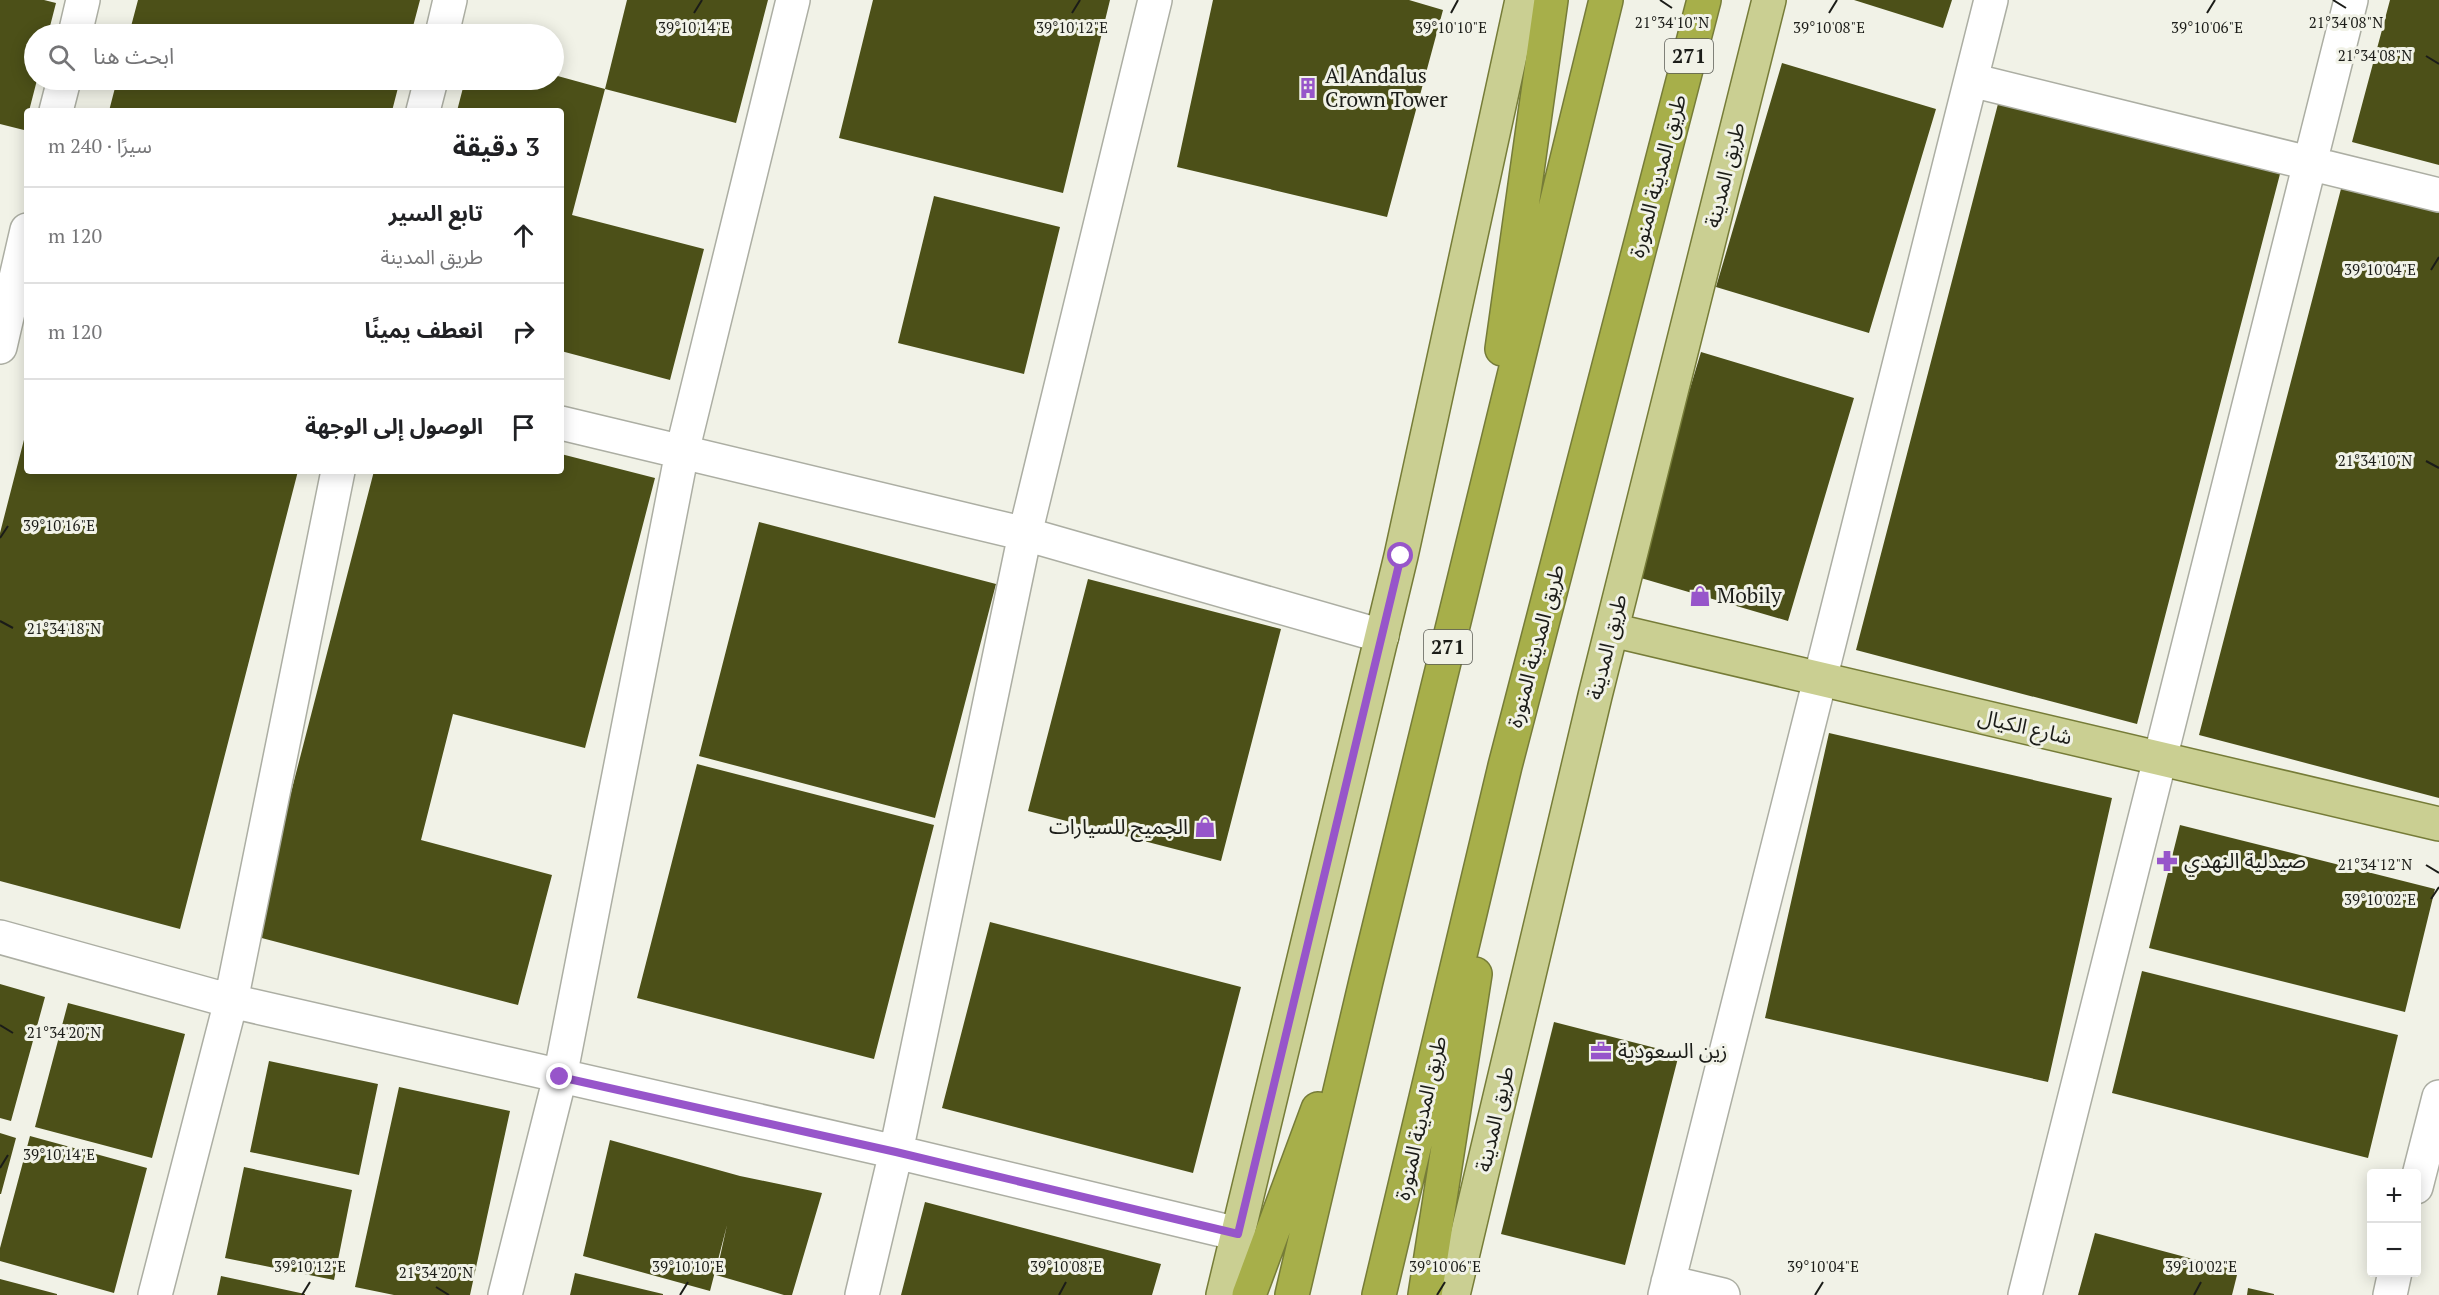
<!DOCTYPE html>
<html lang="ar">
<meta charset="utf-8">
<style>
:root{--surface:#fff;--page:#f2f2f2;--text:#202124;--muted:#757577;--line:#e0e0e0}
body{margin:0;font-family:"PT Serif","Noto Sans Arabic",serif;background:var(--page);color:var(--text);direction:rtl}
.controls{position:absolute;right:18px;bottom:18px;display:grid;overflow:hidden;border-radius:6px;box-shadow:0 3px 15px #0003}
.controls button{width:54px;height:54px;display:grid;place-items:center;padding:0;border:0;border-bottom:2px solid var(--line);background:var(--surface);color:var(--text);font:30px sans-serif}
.stop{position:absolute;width:18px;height:18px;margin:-14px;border:4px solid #9755ca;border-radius:50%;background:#fff}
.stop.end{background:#9755ca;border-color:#fff;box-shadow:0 2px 6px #0008}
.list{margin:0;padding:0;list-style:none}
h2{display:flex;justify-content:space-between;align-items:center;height:78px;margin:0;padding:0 24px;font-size:26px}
h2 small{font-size:20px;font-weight:400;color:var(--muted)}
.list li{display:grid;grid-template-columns:39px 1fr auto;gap:18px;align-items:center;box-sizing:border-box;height:96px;padding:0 24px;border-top:2px solid var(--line)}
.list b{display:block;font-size:22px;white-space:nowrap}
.list p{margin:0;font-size:20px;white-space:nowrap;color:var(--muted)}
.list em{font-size:20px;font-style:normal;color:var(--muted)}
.icon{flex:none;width:33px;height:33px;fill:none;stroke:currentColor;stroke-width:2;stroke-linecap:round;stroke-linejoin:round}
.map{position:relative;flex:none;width:2439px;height:1295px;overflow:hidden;direction:ltr}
.search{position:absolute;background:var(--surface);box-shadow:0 3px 15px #0003;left:24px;top:24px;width:540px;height:66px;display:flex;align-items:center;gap:15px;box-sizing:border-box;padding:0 21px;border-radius:33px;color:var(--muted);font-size:22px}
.panel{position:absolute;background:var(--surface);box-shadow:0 3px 15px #0003;left:24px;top:108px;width:540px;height:366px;border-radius:6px;direction:rtl}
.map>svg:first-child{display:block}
.building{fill:#4c5018}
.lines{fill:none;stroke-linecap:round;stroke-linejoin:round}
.minor-casing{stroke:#acaea3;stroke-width:36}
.major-casing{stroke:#767c38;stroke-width:36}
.highway-casing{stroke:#767c38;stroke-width:36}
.minor{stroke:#fff;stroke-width:33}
.major{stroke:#cacf92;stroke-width:33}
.highway{stroke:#a7af4a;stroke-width:33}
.route{stroke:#9755ca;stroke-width:8}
.ticks{fill:none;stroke:#1b1c18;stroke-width:2}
.labels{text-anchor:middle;stroke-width:6;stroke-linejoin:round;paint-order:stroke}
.shield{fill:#f1f2e7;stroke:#5b5c56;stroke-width:1.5}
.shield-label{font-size:20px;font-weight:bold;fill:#1b1c18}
.poi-label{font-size:21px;fill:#1b1c18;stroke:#f1f2e7;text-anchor:start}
.street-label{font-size:21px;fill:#1b1c18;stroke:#f1f2e7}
.ticks-label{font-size:15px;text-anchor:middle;fill:#1b1c18;stroke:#f1f2e7;stroke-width:6;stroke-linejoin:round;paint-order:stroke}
</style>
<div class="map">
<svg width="2439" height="1295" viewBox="0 0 2439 1295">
<rect width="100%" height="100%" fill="#f1f2e7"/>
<path class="building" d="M 0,0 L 44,0 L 56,3 L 48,34 L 34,34 L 34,80 L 37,80 L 29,111 L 27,111 L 24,130 L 0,124 Z
M 138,0 L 420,0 L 411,34 L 129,34 Z
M 627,0 L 768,0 L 736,123 L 605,89 Z
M 873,0 L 1110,0 L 1063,193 L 839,138 Z
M 1213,0 L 1409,0 L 1443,10 L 1387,217 L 1177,167 Z
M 1854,0 L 1952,0 L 1943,28 Z
M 2390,0 L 2439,0 L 2439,165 L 2352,142 Z
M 1782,63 L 1936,109 L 1869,333 L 1716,287 Z
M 554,75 L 605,89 L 572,215 L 704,249 L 670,380 L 561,351 L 561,111 L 457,111 L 465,80 L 554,80 Z
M 117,80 L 400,80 L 392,111 L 109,111 Z
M 1999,100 L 2280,174 L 2137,724 L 1856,650 Z
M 2342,185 L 2439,210 L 2439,798 L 2199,735 Z
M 934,196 L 1060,227 L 1024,374 L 898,343 Z
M 1701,352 L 1854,398 L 1788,621 L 1634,576 Z
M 26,432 L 27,471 L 298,471 L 180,929 L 0,881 L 0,533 Z
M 561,454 L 655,478 L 585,748 L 453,714 L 421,840 L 552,875 L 518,1005 L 254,936 L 374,471 L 561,471 Z
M 759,522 L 996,584 L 935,818 L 699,756 Z
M 1088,579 L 1281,629 L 1221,861 L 1028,811 Z
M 1829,733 L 2112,798 L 2048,1082 L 1765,1018 Z
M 697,764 L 934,825 L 874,1059 L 637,998 Z
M 2180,825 L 2435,889 L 2405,1012 L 2149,948 Z
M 990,922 L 1241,987 L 1193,1173 L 942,1108 Z
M 2142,971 L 2398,1035 L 2368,1158 L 2112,1093 Z
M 0,984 L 45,997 L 11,1121 L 0,1118 Z
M 68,1003 L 185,1034 L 152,1158 L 35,1127 Z
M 1554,1022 L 1679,1054 L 1625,1265 L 1501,1234 Z
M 269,1061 L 378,1084 L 359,1175 L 250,1152 Z
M 399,1087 L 510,1111 L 470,1295 L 394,1295 L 355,1287 Z
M 0,1133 L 16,1138 L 1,1194 L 0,1194 Z
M 30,1136 L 147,1168 L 114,1293 L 0,1261 L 0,1248 Z
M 610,1140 L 740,1176 L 822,1193 L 792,1295 L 784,1295 L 716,1275 L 727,1225 L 710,1291 L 583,1256 Z
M 244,1167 L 352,1190 L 334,1280 L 225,1258 Z
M 925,1202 L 1161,1264 L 1152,1295 L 901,1295 Z
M 2095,1233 L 2238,1271 L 2232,1295 L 2078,1295 Z
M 575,1273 L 663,1294 L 663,1295 L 570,1295 Z
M 221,1276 L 305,1294 L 305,1295 L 217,1295 Z
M 0,1279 L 57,1294 L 57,1295 L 0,1295 Z
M 2248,1288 L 2274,1294 L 2274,1295 L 2247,1295 Z"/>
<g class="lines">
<defs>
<path id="minor" d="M 75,34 L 83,0
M 442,34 L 450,0
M 1971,80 L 2439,195
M 56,111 L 64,80
M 423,111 L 431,80
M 0,347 L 27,230
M 561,423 L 1025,534 L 1382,636
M 0,937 L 231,1001 L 896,1152 L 1238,1234
M 2416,1187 L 2439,1097
M 1668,1282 L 1723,1295
M 155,1295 L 231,1001 L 338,471
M 505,1295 L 560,1077 L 682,452 L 793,0
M 862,1295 L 896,1152 L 1025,534 L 1155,0
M 1665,1295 L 1991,0
M 2025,1295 L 2351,0
M 2390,1295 L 2395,1272"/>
<path id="major" d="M 1612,630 L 2439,824
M 1223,1295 L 1401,556 L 1522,0
M 1453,1295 L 1595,696 L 1769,0"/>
<path id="highway" d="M 1502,349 L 1551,0
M 1249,1295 L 1318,1109
M 1292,1295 L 1366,981 L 1606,0
M 1379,1295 L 1505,766 L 1704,0
M 1425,1295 L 1475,974"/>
</defs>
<use href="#minor" class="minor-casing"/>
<use href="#major" class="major-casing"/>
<use href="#highway" class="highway-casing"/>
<use href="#minor" class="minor"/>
<use href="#major" class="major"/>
<use href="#highway" class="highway"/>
</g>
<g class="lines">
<path class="route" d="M 560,1077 L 896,1152 L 1238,1234 L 1401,556"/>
</g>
<path class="ticks" d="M 1660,0 L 1672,8M 2333,0 L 2346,8M 694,13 L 702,0M 1072,13 L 1080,0M 1451,13 L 1458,0M 1829,13 L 1837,0M 2207,13 L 2215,0M 2426,56 L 2439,64M 2431,270 L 2439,257M 2426,461 L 2439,468M 0,538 L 8,526M 0,621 L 13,628M 2426,865 L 2439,873M 2431,899 L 2439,887M 0,1025 L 13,1033M 0,1168 L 8,1155M 436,1287 L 449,1295M 302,1295 L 310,1282M 680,1295 L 688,1282M 1059,1295 L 1066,1282M 1437,1295 L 1445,1282M 1815,1295 L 1823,1282M 2194,1295 L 2201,1282"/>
<defs>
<symbol id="building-bare" viewBox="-9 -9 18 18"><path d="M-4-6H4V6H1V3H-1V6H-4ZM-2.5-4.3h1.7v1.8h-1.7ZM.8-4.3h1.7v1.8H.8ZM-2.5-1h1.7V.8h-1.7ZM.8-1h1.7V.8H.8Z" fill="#9755ca" stroke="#f1f2e7" stroke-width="2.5" paint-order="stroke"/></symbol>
<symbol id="shop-bare" viewBox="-9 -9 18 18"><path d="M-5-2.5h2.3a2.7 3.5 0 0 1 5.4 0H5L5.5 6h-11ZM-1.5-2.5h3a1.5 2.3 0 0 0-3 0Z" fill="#9755ca" stroke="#f1f2e7" stroke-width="2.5" paint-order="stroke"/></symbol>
<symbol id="pharmacy-bare" viewBox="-9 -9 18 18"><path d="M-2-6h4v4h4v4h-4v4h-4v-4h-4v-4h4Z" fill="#9755ca" stroke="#f1f2e7" stroke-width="2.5" paint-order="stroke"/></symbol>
<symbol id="office-bare" viewBox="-9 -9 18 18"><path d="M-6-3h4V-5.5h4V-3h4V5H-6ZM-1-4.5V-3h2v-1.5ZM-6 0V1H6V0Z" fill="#9755ca" stroke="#f1f2e7" stroke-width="2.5" paint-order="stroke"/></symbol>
</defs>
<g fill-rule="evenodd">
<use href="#building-bare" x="1293" y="73" width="30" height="30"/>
<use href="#shop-bare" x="1685" y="581" width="30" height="30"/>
<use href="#shop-bare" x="1190" y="812" width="30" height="30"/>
<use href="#pharmacy-bare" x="2152" y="846" width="30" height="30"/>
<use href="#office-bare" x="1586" y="1036" width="30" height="30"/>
</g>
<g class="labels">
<g class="shield">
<rect x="1665" y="39" width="48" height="34" rx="4.5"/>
<rect x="1424" y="630" width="48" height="34" rx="4.5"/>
</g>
<g class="shield-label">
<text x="1689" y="63">271</text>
<text x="1448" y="654">271</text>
</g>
<g class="poi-label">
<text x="1325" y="83">Al Andalus<tspan x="1325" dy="24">Crown Tower</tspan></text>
<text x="1717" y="603">Mobily</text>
<text x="1188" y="834" text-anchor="end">الجميح للسيارات</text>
<text x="2184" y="868">صيدلية النهدي</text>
<text x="1618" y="1058">زين السعودية</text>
</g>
<g class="street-label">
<text transform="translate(1725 175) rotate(-76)" y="7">طريق المدينة</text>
<text transform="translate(1658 176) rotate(-75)" y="7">طريق المدينة المنورة</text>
<text transform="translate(1536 646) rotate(-75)" y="7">طريق المدينة المنورة</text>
<text transform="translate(1607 647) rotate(-76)" y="7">طريق المدينة</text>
<text transform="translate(2025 727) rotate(13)" y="7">شارع الكيال</text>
<text transform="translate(1421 1118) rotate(-77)" y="7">طريق المدينة المنورة</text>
<text transform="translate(1495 1119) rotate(-77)" y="7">طريق المدينة</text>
</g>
</g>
<g class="ticks-label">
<text x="1672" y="28">21°34'10"N</text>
<text x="2346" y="28">21°34'08"N</text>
<text x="694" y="33">39°10'14"E</text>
<text x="1072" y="33">39°10'12"E</text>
<text x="1451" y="33">39°10'10"E</text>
<text x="1829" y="33">39°10'08"E</text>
<text x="2207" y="33">39°10'06"E</text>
<text x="2375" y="61">21°34'08"N</text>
<text x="2380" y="275">39°10'04"E</text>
<text x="2375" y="466">21°34'10"N</text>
<text x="59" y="531">39°10'16"E</text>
<text x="64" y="634">21°34'18"N</text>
<text x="2375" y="870">21°34'12"N</text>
<text x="2380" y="905">39°10'02"E</text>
<text x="64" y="1038">21°34'20"N</text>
<text x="59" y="1160">39°10'14"E</text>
<text x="310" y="1272">39°10'12"E</text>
<text x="688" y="1272">39°10'10"E</text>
<text x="1066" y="1272">39°10'08"E</text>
<text x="1445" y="1272">39°10'06"E</text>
<text x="1823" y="1272">39°10'04"E</text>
<text x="2201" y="1272">39°10'02"E</text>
<text x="436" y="1278">21°34'20"N</text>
</g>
</svg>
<div class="controls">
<button>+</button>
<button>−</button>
</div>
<div class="stop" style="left:1401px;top:556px"></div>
<div class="stop end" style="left:560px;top:1077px"></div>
<div class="search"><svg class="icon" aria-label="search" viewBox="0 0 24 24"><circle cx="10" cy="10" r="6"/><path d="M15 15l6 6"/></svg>ابحث هنا</div>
<section class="panel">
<h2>3 دقيقة<small>سيرًا · 240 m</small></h2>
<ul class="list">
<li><svg class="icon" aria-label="ahead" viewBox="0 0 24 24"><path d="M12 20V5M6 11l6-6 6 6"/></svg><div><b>تابع السير</b><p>طريق المدينة</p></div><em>120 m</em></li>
<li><svg class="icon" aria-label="right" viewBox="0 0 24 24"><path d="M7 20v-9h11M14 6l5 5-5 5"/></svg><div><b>انعطف يمينًا</b></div><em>120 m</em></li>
<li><svg class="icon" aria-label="arrive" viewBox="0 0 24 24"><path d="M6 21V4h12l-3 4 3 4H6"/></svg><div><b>الوصول إلى الوجهة</b></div></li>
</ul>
</section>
</div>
